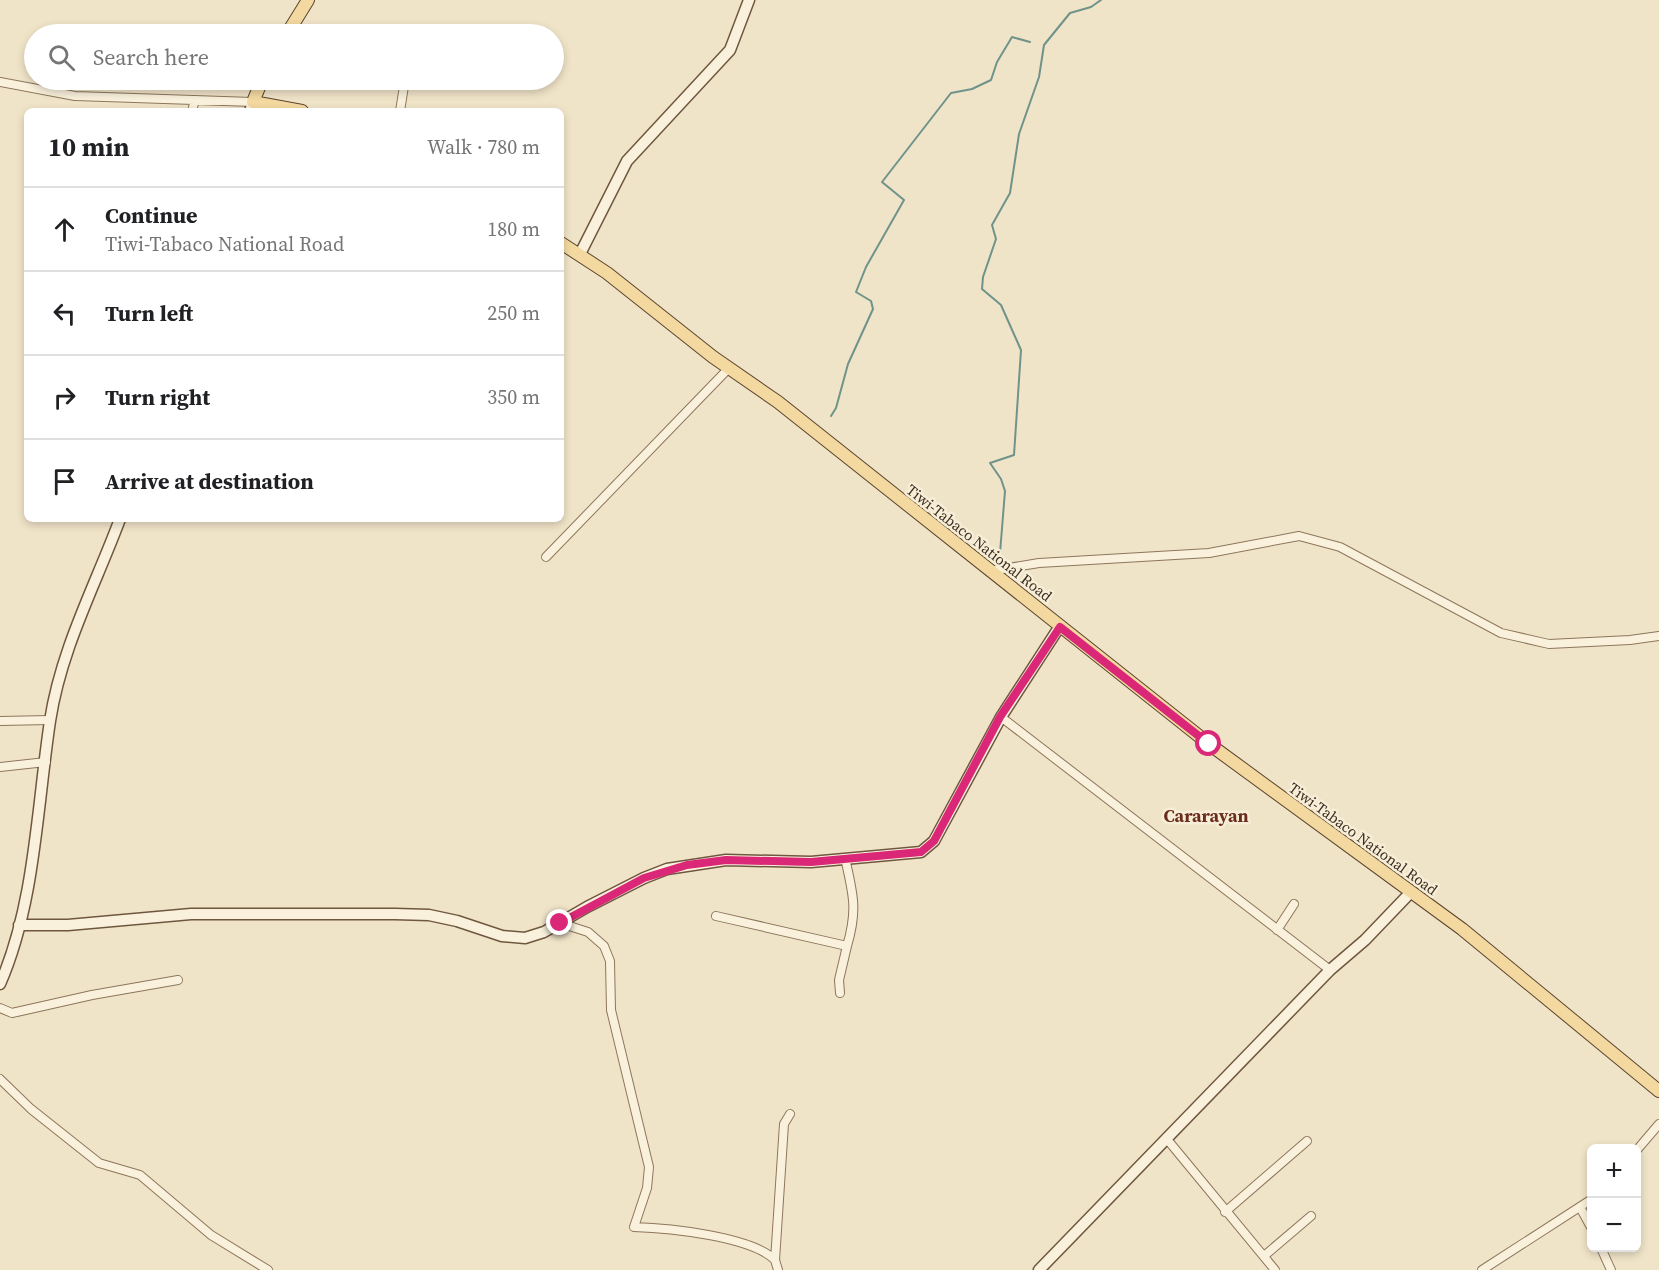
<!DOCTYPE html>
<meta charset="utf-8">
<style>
:root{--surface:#fff;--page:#f6f6f6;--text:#202124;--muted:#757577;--line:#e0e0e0}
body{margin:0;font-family:"Source Serif 4",serif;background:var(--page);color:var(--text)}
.controls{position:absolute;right:18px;bottom:18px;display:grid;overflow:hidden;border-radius:9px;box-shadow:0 3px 9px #0003}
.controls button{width:54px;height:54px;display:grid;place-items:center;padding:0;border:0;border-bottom:2px solid var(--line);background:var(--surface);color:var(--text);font:30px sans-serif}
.stop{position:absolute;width:18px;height:18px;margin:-14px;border:4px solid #db2777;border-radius:50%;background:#fff}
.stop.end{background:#db2777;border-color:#fff;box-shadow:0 2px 6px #0008}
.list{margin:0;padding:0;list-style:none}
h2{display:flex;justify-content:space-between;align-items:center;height:78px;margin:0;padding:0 24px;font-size:26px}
h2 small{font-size:20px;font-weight:400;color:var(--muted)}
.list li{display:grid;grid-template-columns:39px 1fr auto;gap:18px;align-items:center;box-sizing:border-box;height:84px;padding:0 24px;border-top:2px solid var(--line)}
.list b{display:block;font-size:22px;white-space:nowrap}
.list p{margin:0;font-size:20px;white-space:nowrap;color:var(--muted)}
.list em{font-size:20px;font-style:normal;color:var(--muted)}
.icon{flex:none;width:33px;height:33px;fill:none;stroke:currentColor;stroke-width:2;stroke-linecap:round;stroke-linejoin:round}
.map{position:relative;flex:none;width:1659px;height:1270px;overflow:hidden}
.search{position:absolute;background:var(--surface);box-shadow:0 3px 9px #0003;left:24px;top:24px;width:540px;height:66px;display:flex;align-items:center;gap:15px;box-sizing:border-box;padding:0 21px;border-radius:33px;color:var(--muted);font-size:22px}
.panel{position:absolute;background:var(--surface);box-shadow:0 3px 9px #0003;left:24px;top:108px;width:540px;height:414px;border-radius:9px}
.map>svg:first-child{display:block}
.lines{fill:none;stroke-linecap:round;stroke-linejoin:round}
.stream{stroke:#6f938a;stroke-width:2}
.street-casing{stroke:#8d765c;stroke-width:10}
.secondary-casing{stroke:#6f573f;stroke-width:13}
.primary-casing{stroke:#5b4430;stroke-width:14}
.street{stroke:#faf1dc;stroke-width:8}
.secondary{stroke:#faf1dc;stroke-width:10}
.primary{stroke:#f3d9a0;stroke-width:12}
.route{stroke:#db2777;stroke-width:8}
.labels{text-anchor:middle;stroke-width:5;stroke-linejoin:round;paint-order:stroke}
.street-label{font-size:15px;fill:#3d2e20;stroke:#f7eed8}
.quarter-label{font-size:18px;font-weight:bold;fill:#6b2e1e;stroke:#f7eed8}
</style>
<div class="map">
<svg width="1659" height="1270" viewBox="0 0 1659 1270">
<rect width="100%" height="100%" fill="#f0e4c8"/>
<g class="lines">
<path class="stream" d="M 831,416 L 836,408 L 848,364 L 873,309 L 871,301 L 856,292 L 866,267 L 904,200 L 882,182 L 951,93 L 972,89 L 991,80 L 997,62 L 1012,37 L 1030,42
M 1000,553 L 1005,491 L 1001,479 L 990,463 L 1014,455 L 1021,350 L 1001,305 L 982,289 L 983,277 L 996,239 L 992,225 L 1010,193 L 1019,134 L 1039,77 L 1044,45 L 1070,13 L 1091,7 L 1101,0"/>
<defs>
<path id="street" d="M 0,82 L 75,96 L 253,102
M 192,111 L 195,100
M 400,111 L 405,80
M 546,557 L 729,368
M 990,571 L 1039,563 L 1209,553 L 1299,536 L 1340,547 L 1501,633 L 1549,644 L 1630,640 L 1659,636
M 1001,717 L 1330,970
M 0,721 L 50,720
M 0,767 L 46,762
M 716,916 L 847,946 C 858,909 853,894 845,858
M 560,923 L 588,932 L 604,946 L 610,961 L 611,1010 L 649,1167 L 647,1188 L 634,1227 C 667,1228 751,1236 775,1260 L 778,1270
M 1277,930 L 1294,904
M 840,993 L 839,980 L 847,946
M 0,1008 L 12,1013 L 92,995 L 178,980
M 0,1079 L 31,1109 L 99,1163 L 140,1175 L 211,1235 L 268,1270
M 1166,1138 L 1275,1270
M 1636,1151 L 1659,1124
M 1580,1207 L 1592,1229
M 1225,1212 L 1307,1141
M 1601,1248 L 1611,1270
M 1264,1256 L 1311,1216
M 775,1260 L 784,1124 L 790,1114
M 1482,1270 L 1592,1199"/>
<path id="secondary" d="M 250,111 L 253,102
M 580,254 L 627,161 L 730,50 L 749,0
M 19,925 L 68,925 L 191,914 L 395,914 L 429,915 L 457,921 L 502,936 L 525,938 L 544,932 L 587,907 L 644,878 L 667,869 L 726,860 L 811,862 L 921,852 L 934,841 L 1001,717 L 1060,626
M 0,984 C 35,904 37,807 50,721 C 61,649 95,586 120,519
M 1039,1270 L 1330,970 L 1365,940 L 1411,892"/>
<path id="primary" d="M 287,34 L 308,0
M 262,80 L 253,102 L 302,111
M 561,243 L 607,273 L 713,357 L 778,402 L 1209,744 L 1462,929 L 1659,1091"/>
</defs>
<use href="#street" class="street-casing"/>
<use href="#secondary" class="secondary-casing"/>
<use href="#primary" class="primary-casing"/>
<use href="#street" class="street"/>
<use href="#secondary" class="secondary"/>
<use href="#primary" class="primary"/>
</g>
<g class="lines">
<path class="route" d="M 560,923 L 644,878 L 687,865 L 726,860 L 811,862 L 921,852 L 934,841 L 1000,717 L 1060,627 L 1209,744"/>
</g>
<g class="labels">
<g class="street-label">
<text transform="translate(979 543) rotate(38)" y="5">Tiwi-Tabaco National Road</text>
<text transform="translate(1363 839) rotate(36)" y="5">Tiwi-Tabaco National Road</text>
</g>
<g class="quarter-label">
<text x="1206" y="822">Cararayan</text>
</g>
</g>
</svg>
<div class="controls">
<button>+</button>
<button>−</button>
</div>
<div class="stop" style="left:1209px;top:744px"></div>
<div class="stop end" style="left:560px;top:923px"></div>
<div class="search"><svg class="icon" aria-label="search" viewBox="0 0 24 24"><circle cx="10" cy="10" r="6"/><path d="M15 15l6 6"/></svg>Search here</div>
<section class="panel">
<h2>10 min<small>Walk · 780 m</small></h2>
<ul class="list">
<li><svg class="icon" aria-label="ahead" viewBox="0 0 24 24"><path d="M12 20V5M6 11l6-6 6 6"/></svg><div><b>Continue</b><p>Tiwi-Tabaco National Road</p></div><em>180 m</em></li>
<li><svg class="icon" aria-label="left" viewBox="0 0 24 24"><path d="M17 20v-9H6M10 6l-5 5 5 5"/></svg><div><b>Turn left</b></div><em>250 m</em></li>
<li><svg class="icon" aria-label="right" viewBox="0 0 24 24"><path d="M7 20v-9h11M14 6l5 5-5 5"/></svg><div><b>Turn right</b></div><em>350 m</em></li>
<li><svg class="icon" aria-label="arrive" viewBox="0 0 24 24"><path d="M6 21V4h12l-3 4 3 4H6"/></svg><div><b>Arrive at destination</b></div></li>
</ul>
</section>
</div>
